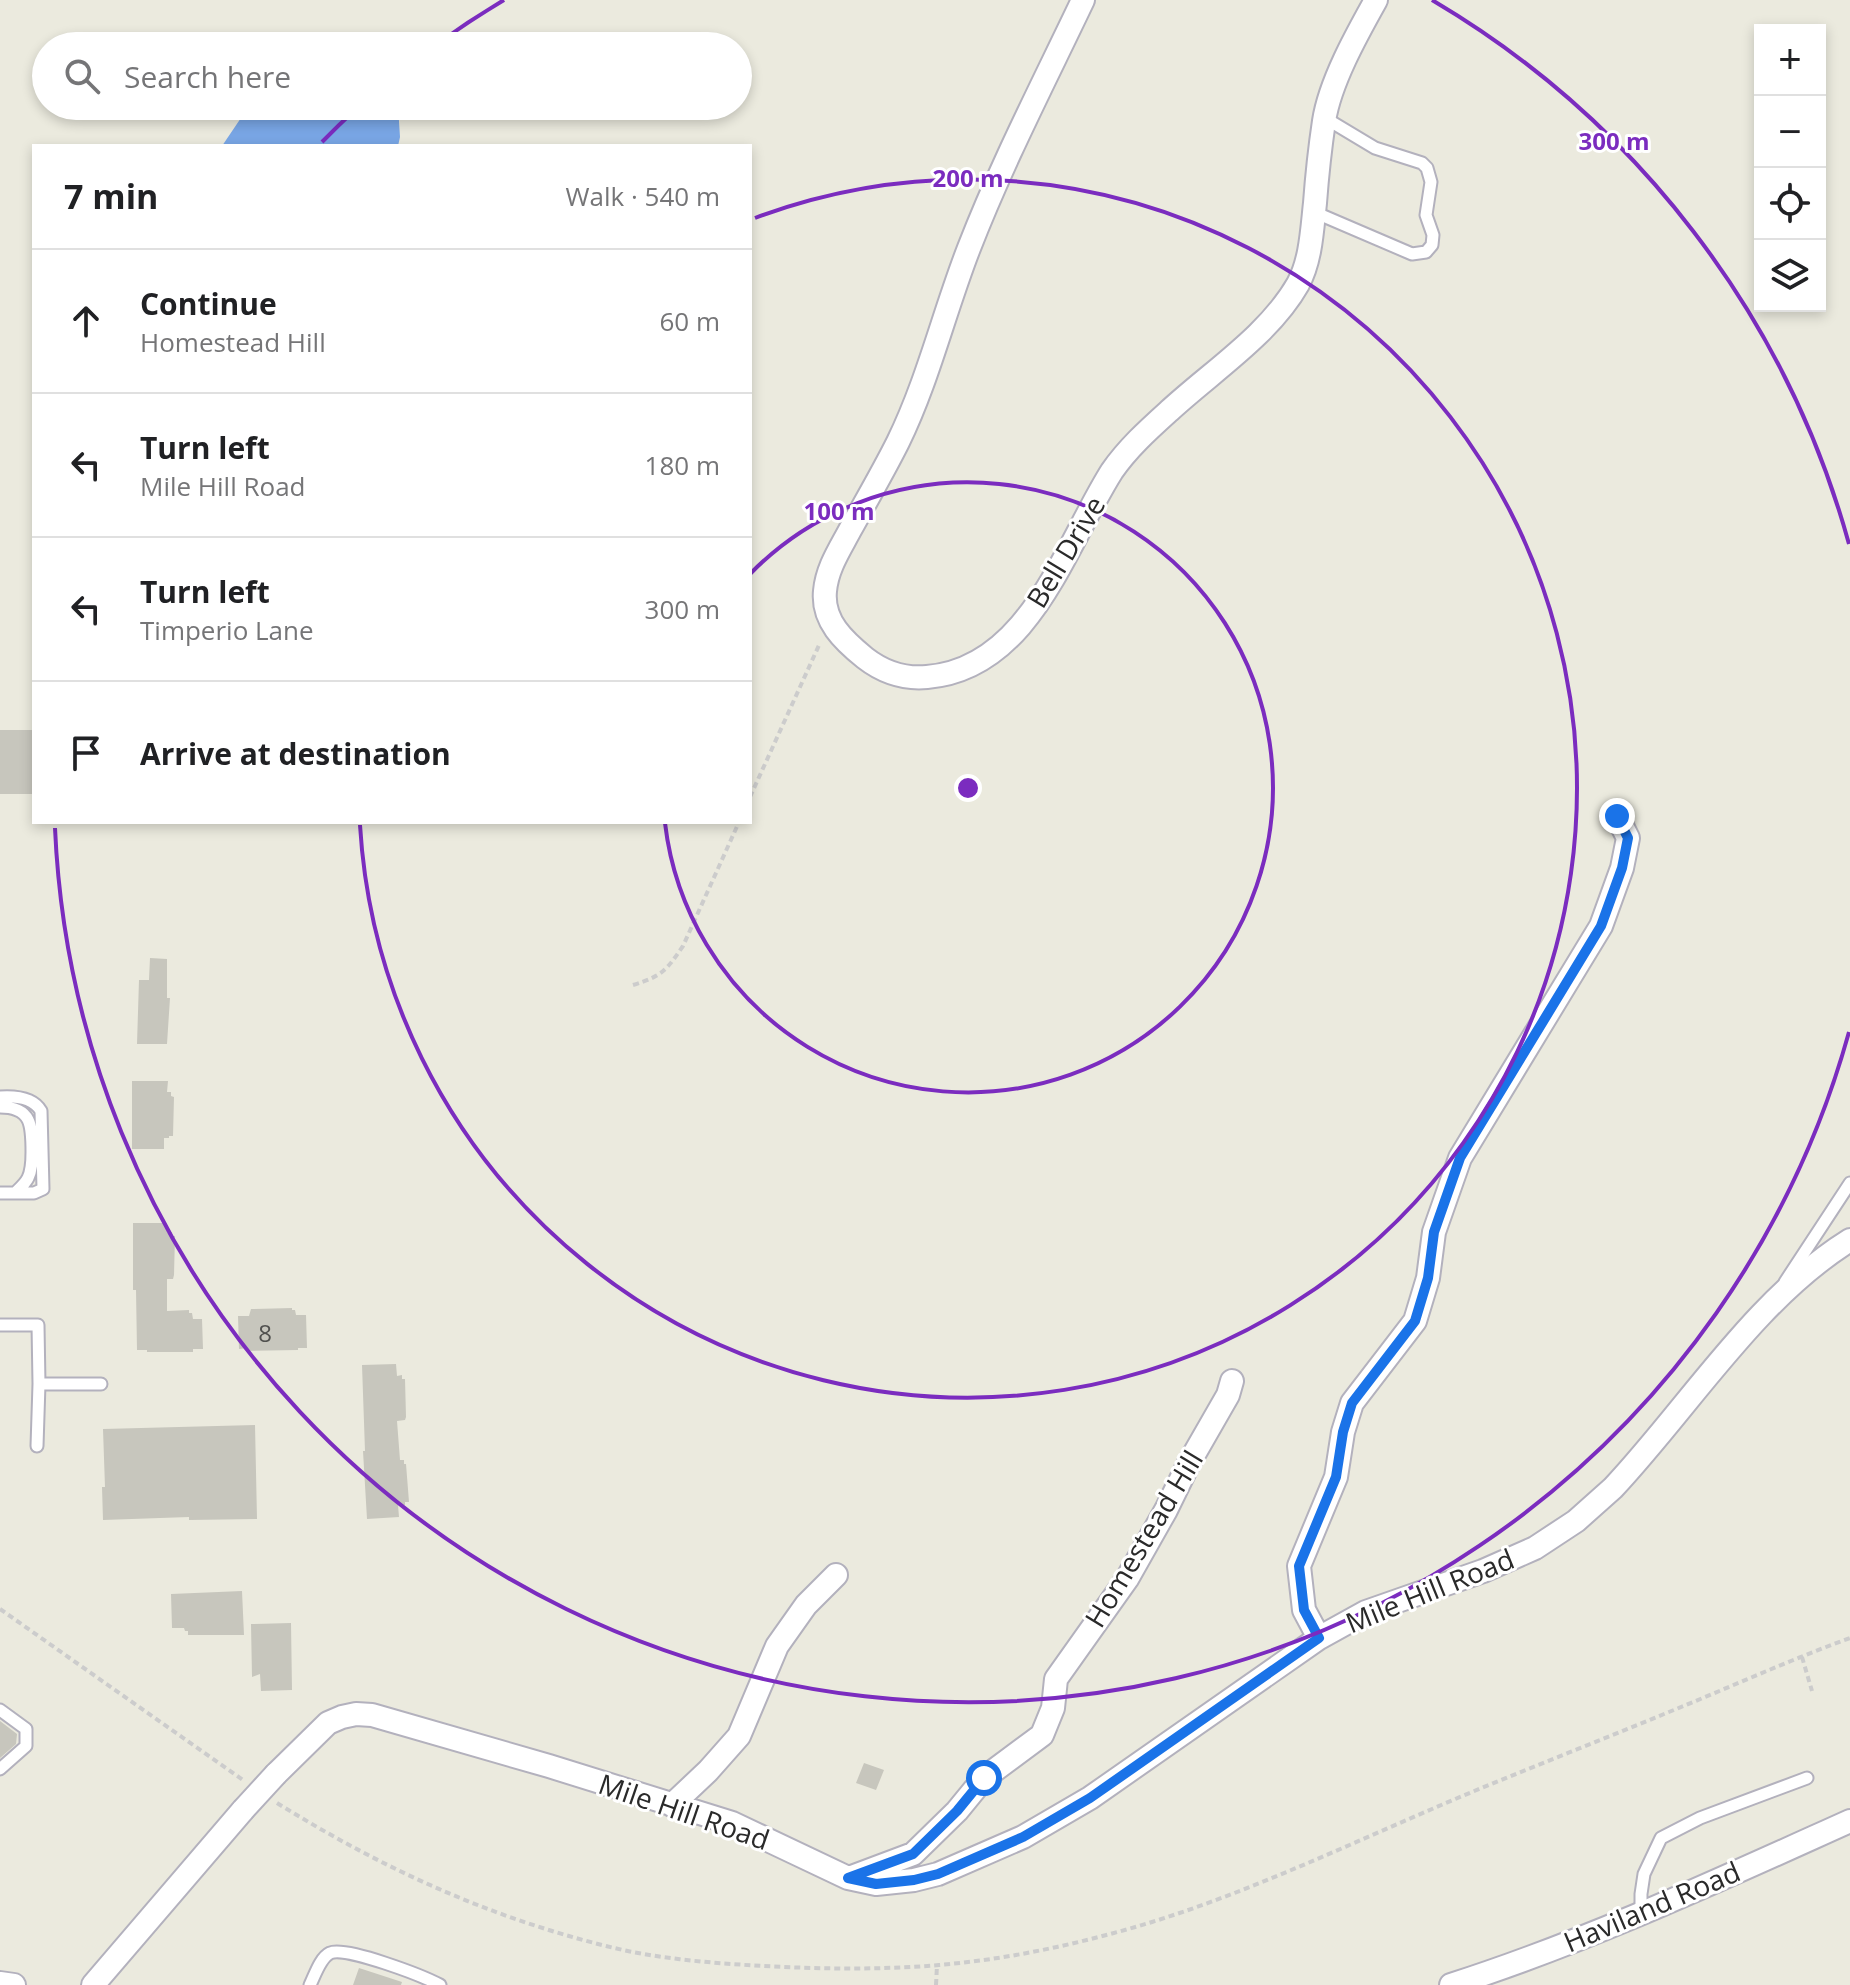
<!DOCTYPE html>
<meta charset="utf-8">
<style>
:root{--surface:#fff;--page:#f6f6f6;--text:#202124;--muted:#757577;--line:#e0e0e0}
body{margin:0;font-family:"Open Sans",sans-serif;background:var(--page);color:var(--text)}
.controls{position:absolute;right:24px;top:24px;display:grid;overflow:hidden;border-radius:0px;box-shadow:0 4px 12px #0003}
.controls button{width:72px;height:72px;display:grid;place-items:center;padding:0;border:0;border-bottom:2px solid var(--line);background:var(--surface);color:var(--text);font:40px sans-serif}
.stop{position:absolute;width:24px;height:24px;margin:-18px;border:6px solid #1a73e8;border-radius:50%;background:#fff}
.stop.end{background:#1a73e8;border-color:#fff;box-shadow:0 2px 8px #0008}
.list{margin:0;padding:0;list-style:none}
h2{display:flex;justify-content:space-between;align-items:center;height:104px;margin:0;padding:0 32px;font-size:34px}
h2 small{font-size:26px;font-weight:400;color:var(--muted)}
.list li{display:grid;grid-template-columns:52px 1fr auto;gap:24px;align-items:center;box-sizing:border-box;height:144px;padding:0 32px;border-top:2px solid var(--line)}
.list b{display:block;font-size:30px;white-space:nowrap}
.list p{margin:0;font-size:26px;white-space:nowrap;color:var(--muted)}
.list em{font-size:26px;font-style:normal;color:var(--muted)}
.icon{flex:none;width:44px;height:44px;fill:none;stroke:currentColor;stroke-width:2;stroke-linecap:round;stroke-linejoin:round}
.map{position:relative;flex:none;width:1850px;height:1985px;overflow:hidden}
.search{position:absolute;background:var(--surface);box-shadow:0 4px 12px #0003;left:32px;top:32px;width:720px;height:88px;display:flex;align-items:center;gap:20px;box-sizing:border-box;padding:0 28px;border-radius:44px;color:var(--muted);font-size:30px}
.panel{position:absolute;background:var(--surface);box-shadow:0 4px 12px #0003;left:32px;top:144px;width:720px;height:680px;border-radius:0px}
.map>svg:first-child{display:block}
.water{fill:#79a6e5}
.building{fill:#c7c6bd}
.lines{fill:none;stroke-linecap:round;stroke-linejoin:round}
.service-casing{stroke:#b3b1bd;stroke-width:15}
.minor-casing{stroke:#b3b1bd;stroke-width:26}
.path{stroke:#ccc;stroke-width:4;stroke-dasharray:6 4;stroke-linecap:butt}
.service{stroke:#fff;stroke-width:11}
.minor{stroke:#fff;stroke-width:22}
.minor-bridge-casing{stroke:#b3b1bd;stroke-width:26;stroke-linecap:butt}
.minor-bridge{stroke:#fff;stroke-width:22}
.route{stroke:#1a73e8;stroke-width:10}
.ring{fill:none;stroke:#7b2cbf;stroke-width:4}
.labels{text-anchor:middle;stroke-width:6;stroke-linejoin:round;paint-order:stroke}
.number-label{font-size:24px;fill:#51514f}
.street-label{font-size:28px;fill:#2a2a2a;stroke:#fff}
.centre{fill:#7b2cbf;stroke:#fff;stroke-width:4}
.ring-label{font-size:24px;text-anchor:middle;font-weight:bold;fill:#7b2cbf;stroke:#fff;stroke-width:6;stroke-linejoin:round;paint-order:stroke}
</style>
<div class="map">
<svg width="1850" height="1985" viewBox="0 0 1850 1985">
<rect width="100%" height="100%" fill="#ebeade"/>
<path class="water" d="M 365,34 L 372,46 L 291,46 L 294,41 Z
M 249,106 L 398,106 L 400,137 L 398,146 L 222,146 Z"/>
<path class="building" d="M 0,730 L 34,730 L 34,794 L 0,794 Z
M 150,958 L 167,959 L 167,998 L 170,998 L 167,1044 L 137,1044 L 139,980 L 149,980 Z
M 132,1081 L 168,1081 L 167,1092 L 171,1092 L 171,1096 L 174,1097 L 173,1136 L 169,1136 L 169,1138 L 164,1138 L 164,1149 L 132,1149 Z
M 133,1223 L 167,1223 L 167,1233 L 172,1232 L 172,1236 L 175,1236 L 174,1275 L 173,1279 L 167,1279 L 167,1311 L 189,1310 L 189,1313 L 192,1313 L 193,1319 L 202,1319 L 203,1349 L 193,1349 L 193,1352 L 147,1352 L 147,1350 L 137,1350 L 136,1290 L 133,1290 Z
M 292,1308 L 292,1310 L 295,1310 L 296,1315 L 306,1315 L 307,1348 L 298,1348 L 298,1350 L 247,1351 L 247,1348 L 239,1349 L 238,1316 L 249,1316 L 251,1309 Z
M 396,1364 L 397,1376 L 402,1375 L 402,1379 L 405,1379 L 406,1417 L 405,1420 L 397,1421 L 400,1460 L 404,1460 L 404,1464 L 406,1464 L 409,1502 L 405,1502 L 405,1505 L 398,1505 L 399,1517 L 367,1519 L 363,1451 L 365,1451 L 362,1365 Z
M 255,1425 L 257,1519 L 189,1520 L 189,1517 L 103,1520 L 102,1487 L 105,1487 L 103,1429 Z
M 242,1591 L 244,1635 L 188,1635 L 188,1631 L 185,1631 L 184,1628 L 172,1628 L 171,1594 Z
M 291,1623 L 292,1690 L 261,1691 L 260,1674 L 252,1677 L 251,1624 Z
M 0,1721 L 17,1734 L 16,1744 L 0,1758 Z
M 864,1763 L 884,1770 L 876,1790 L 856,1783 Z
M 359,1968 L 402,1982 L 401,1985 L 353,1985 Z"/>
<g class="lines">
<defs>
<path id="service" d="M 1314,212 L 1412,254 L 1426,252 L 1432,245 L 1433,235 L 1426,215 L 1431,182 L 1427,168 L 1422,163 L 1375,148 L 1325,118
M 0,1097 C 15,1096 33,1097 41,1111 L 43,1189 L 34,1193 L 0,1193
M 0,1107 C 32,1107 32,1126 32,1152 C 32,1161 32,1170 28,1178 C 25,1184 20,1188 15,1193
M 1785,1282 L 1850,1183
M 0,1325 L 38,1325 L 39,1384 L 101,1384
M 37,1446 L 39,1384
M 0,1710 L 26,1729 L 26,1746 L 0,1769
M 1641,1914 L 1641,1894 L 1644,1874 L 1661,1838 L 1700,1818 L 1807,1778
M 310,1985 C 315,1975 320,1958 330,1953 C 346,1946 423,1976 440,1985"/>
<path id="minor" d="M 1083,0 C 1044,82 1002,163 969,248 C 944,312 928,381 898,442 C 883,472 866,501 850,530 C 840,549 827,568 825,591 C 822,621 844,641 865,658 C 883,672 905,679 927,677 C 1030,669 1065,545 1112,471 C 1128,448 1148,430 1169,411 C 1211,372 1269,335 1298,284 C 1311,260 1312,230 1315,203 C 1317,176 1320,148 1324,121 C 1330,82 1357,34 1376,0
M 1319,1638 L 1304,1610 L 1299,1566 L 1336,1477 L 1343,1432 L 1352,1403 L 1415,1321 L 1428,1278 L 1434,1232 L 1460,1158 L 1601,926 L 1622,868 L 1628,838 L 1617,816
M 276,1774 L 328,1723 L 342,1717 L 356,1714 L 372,1715 L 549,1766 L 732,1823 L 848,1878 L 876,1884 L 914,1880 L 938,1874 L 1023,1837 L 1090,1798 L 1319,1638 L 1366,1612 L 1483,1571 L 1535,1548 L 1576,1521 L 1613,1488 C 1689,1407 1755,1299 1850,1240
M 672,1805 L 708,1771 L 739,1736 L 777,1646 L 806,1605 L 836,1575
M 849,1878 L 913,1854 L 957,1811 L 984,1778 L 1042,1735 L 1053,1708 L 1056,1679 L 1127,1579 L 1166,1510 L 1189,1463 L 1228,1395 L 1232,1381
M 0,1983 L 14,1985
M 93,1985 L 243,1810
M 1451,1985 C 1588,1941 1719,1880 1850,1821"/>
</defs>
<use href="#service" class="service-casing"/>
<use href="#minor" class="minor-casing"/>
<path class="path" d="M 750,797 L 820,643
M 633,985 C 662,976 666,971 683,946 L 739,822
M 0,1609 L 243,1780
M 1802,1657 L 1812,1691
M 277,1803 C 382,1868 486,1916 606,1946 C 657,1959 711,1963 763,1966 C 822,1969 881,1970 939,1965 C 1011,1959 1083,1943 1152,1922 C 1248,1892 1339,1849 1432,1809 C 1508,1776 1587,1746 1664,1714 C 1726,1689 1787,1661 1850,1638
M 936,1985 L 937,1965"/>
<use href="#service" class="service"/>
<use href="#minor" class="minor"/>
<defs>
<path id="minor-bridge" d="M 243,1810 L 276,1774"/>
</defs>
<use href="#minor-bridge" class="minor-bridge-casing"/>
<use href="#minor-bridge" class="minor-bridge"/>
</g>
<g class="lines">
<path class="route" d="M 984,1778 L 957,1811 L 913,1854 L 848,1878 L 876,1884 L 914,1880 L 938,1874 L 1023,1837 L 1090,1798 L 1319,1638 L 1304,1610 L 1299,1566 L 1336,1477 L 1343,1432 L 1352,1403 L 1415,1321 L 1428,1278 L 1434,1232 L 1460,1158 L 1601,926 L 1622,868 L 1628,838 L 1617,816"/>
</g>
<g class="ring">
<path d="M750 574A305 305 0 1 1 665 823"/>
<path d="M755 218A609 609 0 1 1 360 825"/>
<path d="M1849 1032A914 914 0 0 1 55 828M322 142A914 914 0 0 1 356 109M437 44A914 914 0 0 1 504 0M1432 0A914 914 0 0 1 1849 544"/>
</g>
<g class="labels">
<g class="number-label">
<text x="265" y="1342">8</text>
</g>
<g class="street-label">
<text transform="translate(1066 552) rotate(-59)" y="10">Bell Drive</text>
<text transform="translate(1144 1539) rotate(-59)" y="10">Homestead Hill</text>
<text transform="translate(1430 1591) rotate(-22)" y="10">Mile Hill Road</text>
<text transform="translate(684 1812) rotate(19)" y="10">Mile Hill Road</text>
<text transform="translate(1652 1907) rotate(-23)" y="10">Haviland Road</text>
</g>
</g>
<circle cx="968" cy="788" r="12" class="centre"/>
<g class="ring-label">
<text x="1614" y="150">300 m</text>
<text x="968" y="187">200 m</text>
<text x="839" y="520">100 m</text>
</g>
</svg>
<div class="controls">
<button>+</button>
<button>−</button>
<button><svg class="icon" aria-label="locate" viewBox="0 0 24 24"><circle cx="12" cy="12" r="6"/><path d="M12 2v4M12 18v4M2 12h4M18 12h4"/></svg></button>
<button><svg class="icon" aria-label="layers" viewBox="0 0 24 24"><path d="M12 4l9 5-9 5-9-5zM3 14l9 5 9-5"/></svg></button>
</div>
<div class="stop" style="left:984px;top:1778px"></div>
<div class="stop end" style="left:1617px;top:816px"></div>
<div class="search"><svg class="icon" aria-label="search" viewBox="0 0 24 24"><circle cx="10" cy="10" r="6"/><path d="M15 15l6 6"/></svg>Search here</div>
<section class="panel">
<h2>7 min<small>Walk · 540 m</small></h2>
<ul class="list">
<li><svg class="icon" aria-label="ahead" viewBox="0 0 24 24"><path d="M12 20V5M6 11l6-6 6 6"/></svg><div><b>Continue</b><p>Homestead Hill</p></div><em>60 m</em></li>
<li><svg class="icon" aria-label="left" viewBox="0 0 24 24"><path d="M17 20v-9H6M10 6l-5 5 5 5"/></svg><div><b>Turn left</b><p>Mile Hill Road</p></div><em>180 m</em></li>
<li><svg class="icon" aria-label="left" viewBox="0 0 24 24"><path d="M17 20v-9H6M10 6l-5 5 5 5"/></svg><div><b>Turn left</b><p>Timperio Lane</p></div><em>300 m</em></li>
<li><svg class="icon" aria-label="arrive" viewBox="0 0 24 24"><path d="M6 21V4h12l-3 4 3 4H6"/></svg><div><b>Arrive at destination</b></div></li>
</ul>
</section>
</div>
